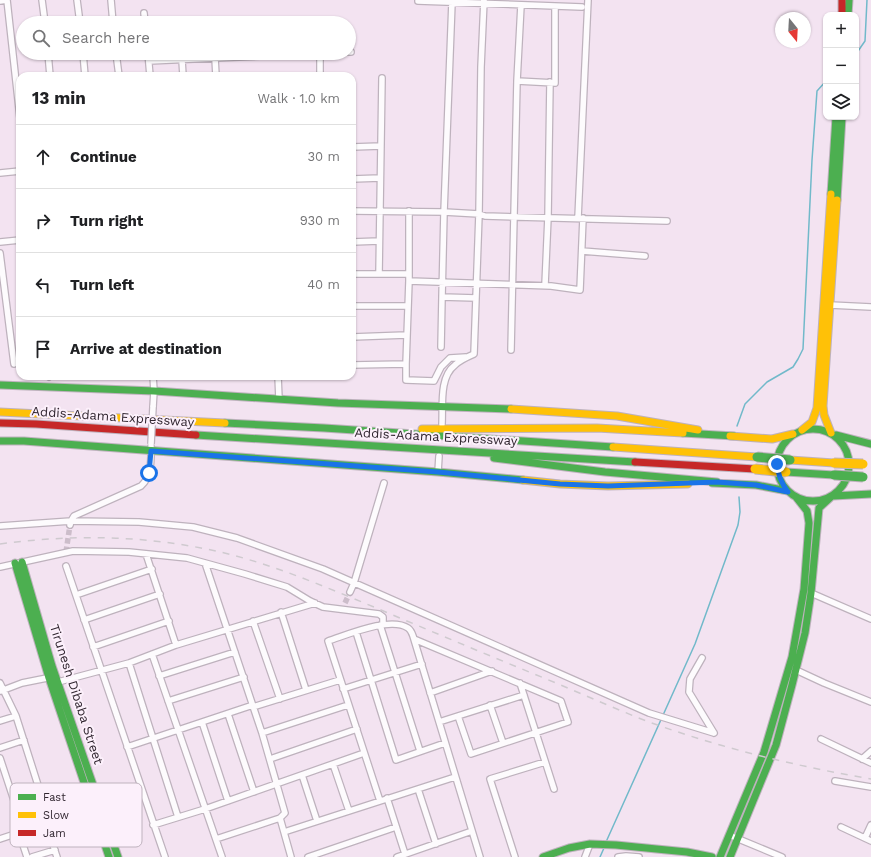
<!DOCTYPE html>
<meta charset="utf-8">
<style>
:root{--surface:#fff;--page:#f6f6f6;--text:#202124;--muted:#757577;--line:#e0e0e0}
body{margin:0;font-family:"Work Sans",sans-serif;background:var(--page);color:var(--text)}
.controls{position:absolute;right:12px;top:12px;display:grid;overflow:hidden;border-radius:8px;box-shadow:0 1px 3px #0004}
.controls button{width:36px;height:36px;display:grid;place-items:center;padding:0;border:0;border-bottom:1px solid var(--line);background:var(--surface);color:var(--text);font:20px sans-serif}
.compass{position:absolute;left:775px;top:12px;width:36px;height:36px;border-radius:50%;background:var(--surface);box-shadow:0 1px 3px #0004;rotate:162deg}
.stop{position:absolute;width:12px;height:12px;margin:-9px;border:3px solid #1a73e8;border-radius:50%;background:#fff}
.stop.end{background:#1a73e8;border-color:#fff;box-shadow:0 1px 4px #0008}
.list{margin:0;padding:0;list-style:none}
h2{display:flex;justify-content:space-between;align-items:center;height:52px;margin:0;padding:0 16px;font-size:17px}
h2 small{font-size:13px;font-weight:400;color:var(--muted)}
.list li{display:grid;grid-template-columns:26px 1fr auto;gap:12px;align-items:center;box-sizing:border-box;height:64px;padding:0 16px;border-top:1px solid var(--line)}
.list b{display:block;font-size:15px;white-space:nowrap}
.list em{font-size:13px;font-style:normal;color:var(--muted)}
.icon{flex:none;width:22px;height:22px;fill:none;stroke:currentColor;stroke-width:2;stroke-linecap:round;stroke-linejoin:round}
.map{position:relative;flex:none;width:871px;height:857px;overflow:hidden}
.search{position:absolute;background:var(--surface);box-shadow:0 1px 3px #0004;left:16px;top:16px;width:340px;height:44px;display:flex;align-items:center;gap:10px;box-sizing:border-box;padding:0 14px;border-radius:22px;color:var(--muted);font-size:15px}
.panel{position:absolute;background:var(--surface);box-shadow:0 1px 3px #0004;left:16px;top:72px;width:340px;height:308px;border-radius:12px}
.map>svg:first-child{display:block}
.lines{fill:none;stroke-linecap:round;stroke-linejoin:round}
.stream{stroke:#71b9ca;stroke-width:1.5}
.street-tunnel{stroke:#ccbdca;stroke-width:5.5;stroke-dasharray:5.5 3;stroke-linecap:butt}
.street-casing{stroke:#beb2bd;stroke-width:8}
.fast-casing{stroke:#beb2bd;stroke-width:9}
.slow-casing{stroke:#beb2bd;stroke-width:9}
.jam-casing{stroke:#beb2bd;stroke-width:9}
.street{stroke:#fdfbfd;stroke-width:5.5}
.fast{stroke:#4caf50;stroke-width:7}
.slow{stroke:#ffc107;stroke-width:7}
.jam{stroke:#c62828;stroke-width:7}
.rail{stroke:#cfcacf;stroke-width:1.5;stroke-dasharray:7 7;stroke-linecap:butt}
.street-bridge-casing{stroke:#beb2bd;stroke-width:8;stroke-linecap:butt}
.fast-bridge-casing{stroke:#beb2bd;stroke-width:11;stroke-linecap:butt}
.slow-bridge-casing{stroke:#beb2bd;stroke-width:11;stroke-linecap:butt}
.street-bridge{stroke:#fdfbfd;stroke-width:5.5}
.fast-bridge{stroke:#4caf50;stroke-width:9}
.slow-bridge{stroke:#ffc107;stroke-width:9}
.route{stroke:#1a73e8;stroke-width:5}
.labels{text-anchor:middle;stroke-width:4;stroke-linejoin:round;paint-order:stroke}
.street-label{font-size:13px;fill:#312630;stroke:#fcf0fb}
.key{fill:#fcf0fb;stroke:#bfb3be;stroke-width:1}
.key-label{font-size:11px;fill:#312630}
</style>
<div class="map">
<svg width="871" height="857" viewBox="0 0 871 857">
<rect width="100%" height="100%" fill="#f3e3f1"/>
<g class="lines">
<path class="stream" d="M 856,54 L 865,41 L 867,0
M 737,426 L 745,404 L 767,382 L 793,367 L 798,359 L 803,349 L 812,160 L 817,91 L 826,81
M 606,842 L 695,644 L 738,525 L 740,512 L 739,497
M 600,857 L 604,848"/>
<path class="street-tunnel" d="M 66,552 L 70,525
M 345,603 L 350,592"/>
<defs>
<path id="street" d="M 7,0 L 20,118
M 42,0 L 45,23
M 77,0 L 80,23
M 111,0 L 113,23
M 0,1 L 7,0
M 418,1 L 582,7
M 144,13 L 145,23
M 349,52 L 351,52
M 48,53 L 50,76
M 83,53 L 85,76
M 116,53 L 119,76
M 148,53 L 150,76
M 215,58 L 216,76
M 182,60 L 183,76
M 149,61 L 326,53
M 320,76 L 320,53
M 517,81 L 555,83 L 555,6
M 352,147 L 381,146
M 0,173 L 20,171
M 352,179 L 380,178
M 352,211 L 444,212 L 479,214 L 485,216 L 667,221
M 578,218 L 588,0
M 0,242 L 20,240
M 352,242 L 379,241
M 582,251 L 645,256
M 0,253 L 14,364
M 352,274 L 409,274
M 379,274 L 382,78
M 409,281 L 551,286 L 580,290 L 583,218
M 545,285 L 548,217 L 550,82
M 442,297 L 444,212 L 452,2
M 830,305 L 871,307
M 352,306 L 408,306
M 352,337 L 406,335
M 441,347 L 442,297 L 476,298
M 511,350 L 517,81 L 521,5
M 406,364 L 409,281 L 409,211
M 352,365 L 406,364 L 406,380 L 434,381 L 441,367 L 450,358 L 466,357
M 48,376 L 49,377
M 278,376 L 279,399
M 153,407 L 154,391 L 153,376
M 442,424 C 443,406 439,377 455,365 C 460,360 467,357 474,354 L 479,214 L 481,67 L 484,0
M 438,472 L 439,456
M 70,525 L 71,521 L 74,516 L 141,486 C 152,476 151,460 151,447
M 0,526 L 71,521 L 139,522 L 193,527 L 237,538 L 323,569 L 649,713 L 714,733
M 146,554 L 176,645
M 205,563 L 262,733 L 285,813 L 280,818 L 216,839
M 66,566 L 165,857
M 0,567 L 73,551 L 129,552 L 187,558 L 245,574 L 287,587 L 310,601 L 323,607 L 379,614 L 383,617 L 383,625
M 350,592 L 354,583 L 384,483
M 811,593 L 871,619
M 76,595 L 152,569
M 281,612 L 306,690
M 84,620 L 160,594
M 253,621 L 280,699
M 380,625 L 420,751
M 356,632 L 396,760 L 445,743
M 414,639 L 561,701 L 568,722 L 471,754 L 458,716
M 93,647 L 169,621
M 152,654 L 222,857
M 702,658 L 690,679 L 689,692 L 714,733
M 129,663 L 178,817
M 796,670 L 824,683 L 871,702
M 159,676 L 235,652
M 58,682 L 129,663 L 176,645 L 315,603
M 0,683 L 16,716 L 50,823
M 520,683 L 554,789
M 343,689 L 422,664
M 1,691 L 22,683 L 52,677
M 430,693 L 492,671
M 168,701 L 244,677
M 490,705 L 503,743
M 253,707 L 340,680
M 228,714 L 254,792
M 0,721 L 16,716
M 202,722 L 228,801
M 439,722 L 524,695
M 262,733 L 348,705
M 821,739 L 871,763
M 127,747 L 253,705
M 0,748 L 24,740
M 0,758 L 24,831
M 270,759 L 357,729
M 862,759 L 871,751
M 333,764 L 349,811
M 302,775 L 317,821
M 835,781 L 871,787
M 418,789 L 436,844
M 387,798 L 405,854
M 380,801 L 328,641 C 347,635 390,616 408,628 C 411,630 412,633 413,636 L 480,857
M 280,818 L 291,857
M 46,824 L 57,857
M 153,825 L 205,809 L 364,753
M 841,827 L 871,841
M 284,832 L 455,777
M 19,833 L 27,857
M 729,835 L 782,857
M 865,838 L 871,825
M 0,839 L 100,806
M 32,857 L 55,850
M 308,857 L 396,827
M 397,857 L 472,831
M 515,857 L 490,779 L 545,762
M 585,857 L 590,844
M 618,857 L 626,856 L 639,857"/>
<path id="fast" d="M 848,15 L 849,0
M 831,194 L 836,117
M 837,200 L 842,117
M 0,385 L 154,391 L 338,403 L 511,409
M 225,423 L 324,428 L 613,447
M777 465a36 36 0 1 1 72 0a36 36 0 1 1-72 0Z
M 683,433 L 734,436
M 196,435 L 635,462
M 836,435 L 871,444
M 0,441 L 24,441 L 438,472 L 523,480
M 494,458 L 605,472 L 717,482
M 786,472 L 834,475
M 712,483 L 756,485 L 788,491
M 833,496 L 871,494
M 22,562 L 52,666 L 118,857
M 15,563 L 49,678 L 109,857
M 543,857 L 569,848 L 590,844 L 616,845 L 687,852 L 712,857
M 720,857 L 764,752 L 792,657 L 804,589 L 809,523 L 807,511 L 796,497
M 730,857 L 776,745 L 792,685 L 805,633 L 811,593 L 819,508 L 830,498"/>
<path id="slow" d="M 511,409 L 617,416 L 698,430
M 0,412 L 225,423
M 422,429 L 597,428 L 683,433
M 802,430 L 812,422 L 817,408 L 831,194
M 831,433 L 824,415 L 823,406 L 837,200
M 730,436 L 772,439 L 793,434
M 613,447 L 757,457
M 790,460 L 834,463
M 523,480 L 560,484 L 608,486 L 688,484"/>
<path id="jam" d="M 842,0 L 842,15
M 0,423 L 36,424 L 196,435
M 635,462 L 755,469"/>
</defs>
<use href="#street" class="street-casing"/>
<use href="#fast" class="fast-casing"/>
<use href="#slow" class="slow-casing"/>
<use href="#jam" class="jam-casing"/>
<use href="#street" class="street"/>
<use href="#fast" class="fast"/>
<use href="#slow" class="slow"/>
<use href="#jam" class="jam"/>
<path class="rail" d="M 0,544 C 66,535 135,535 201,548 C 261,559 318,584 374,607 C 435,633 495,658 556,683 C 587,696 618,710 649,722 C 721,748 795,766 871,779"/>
<defs>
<path id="street-bridge" d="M 151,444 L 153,407"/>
<path id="fast-bridge" d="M 757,457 L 790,460
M 834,475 L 863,477"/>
<path id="slow-bridge" d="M 834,463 L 863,464
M 755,469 L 786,472"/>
</defs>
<use href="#street-bridge" class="street-bridge-casing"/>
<use href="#fast-bridge" class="fast-bridge-casing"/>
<use href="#slow-bridge" class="slow-bridge-casing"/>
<use href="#street-bridge" class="street-bridge"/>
<use href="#fast-bridge" class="fast-bridge"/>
<use href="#slow-bridge" class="slow-bridge"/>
</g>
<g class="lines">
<path class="route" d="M 149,473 L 151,451 L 438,472 L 560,484 L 608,486 L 717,482 L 756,485 L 788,492 C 781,483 778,475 777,464"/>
</g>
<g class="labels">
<g class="street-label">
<text transform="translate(113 416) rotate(4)" y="5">Addis-Adama Expressway</text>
<text transform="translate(436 436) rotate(3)" y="5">Addis-Adama Expressway</text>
<text transform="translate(77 694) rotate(72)" y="5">Tirunesh Dibaba Street</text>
</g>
</g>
<rect x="10" y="783" width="132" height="64" rx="6" class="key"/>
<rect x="18" y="794" width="18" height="6" fill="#4caf50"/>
<rect x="18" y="812" width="18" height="6" fill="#ffc107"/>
<rect x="18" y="830" width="18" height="6" fill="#c62828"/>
<g class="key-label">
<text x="43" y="801">Fast</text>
<text x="43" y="819">Slow</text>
<text x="43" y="837">Jam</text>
</g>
</svg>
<div class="controls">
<button>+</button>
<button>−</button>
<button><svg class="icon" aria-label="layers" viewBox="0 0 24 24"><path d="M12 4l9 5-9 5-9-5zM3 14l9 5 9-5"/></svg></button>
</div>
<svg class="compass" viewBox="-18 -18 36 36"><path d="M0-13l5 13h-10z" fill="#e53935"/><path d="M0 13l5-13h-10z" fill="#757577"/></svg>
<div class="stop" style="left:149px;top:473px"></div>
<div class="stop end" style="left:777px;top:464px"></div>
<div class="search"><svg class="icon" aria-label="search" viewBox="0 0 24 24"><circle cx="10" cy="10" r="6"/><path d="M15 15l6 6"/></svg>Search here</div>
<section class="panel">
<h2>13 min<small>Walk · 1.0 km</small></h2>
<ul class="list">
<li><svg class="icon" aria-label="ahead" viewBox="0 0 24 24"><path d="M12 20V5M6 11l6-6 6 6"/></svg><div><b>Continue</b></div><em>30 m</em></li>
<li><svg class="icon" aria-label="right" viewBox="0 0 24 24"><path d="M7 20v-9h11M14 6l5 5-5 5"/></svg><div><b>Turn right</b></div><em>930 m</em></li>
<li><svg class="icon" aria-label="left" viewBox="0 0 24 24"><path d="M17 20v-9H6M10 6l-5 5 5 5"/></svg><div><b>Turn left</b></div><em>40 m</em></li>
<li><svg class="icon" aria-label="arrive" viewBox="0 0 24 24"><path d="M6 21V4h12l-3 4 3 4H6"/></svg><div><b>Arrive at destination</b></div></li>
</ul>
</section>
</div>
